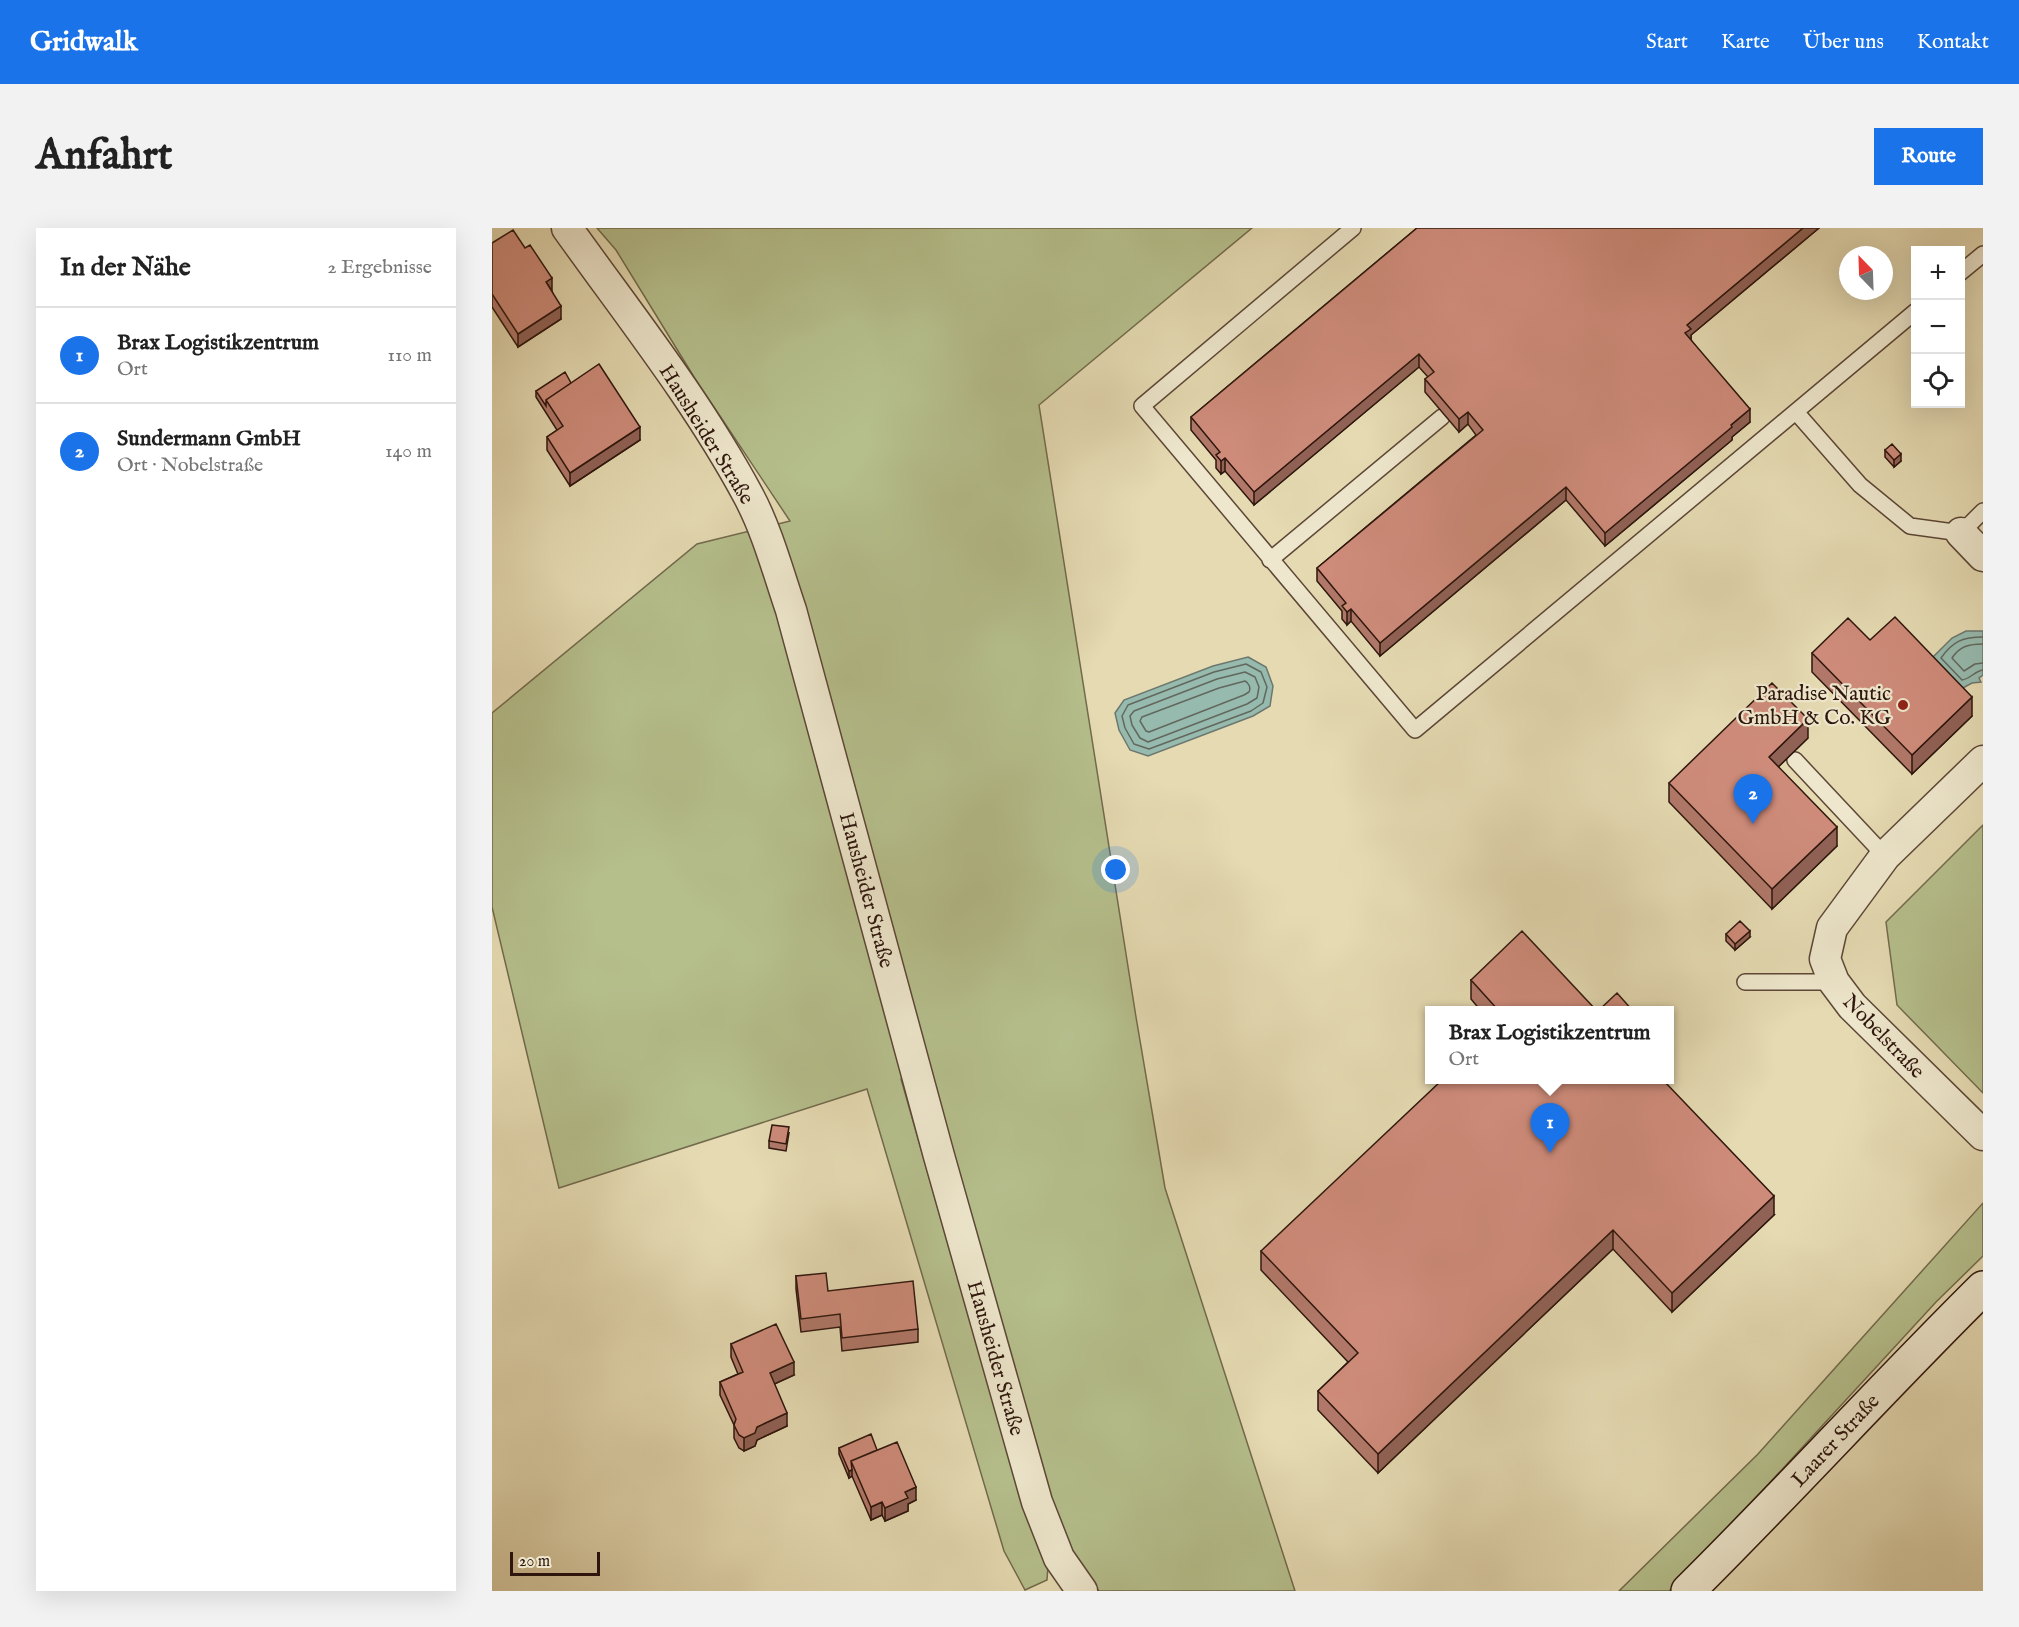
<!DOCTYPE html>
<html lang="de">
<meta charset="utf-8">
<style>
:root{--surface:#fff;--page:#f2f2f2;--text:#222;--muted:#767676;--line:#e0e0e0;--accent:#1a73e8}
body{margin:0;font-family:"IM FELL English",serif;background:var(--page);color:var(--text)}
.controls{position:absolute;right:18px;top:18px;display:grid;overflow:hidden;border-radius:0px;box-shadow:0 6px 24px #0002}
.controls button{width:54px;height:54px;display:grid;place-items:center;padding:0;border:0;border-bottom:2px solid var(--line);background:var(--surface);color:var(--text);font:30px sans-serif}
.compass{position:absolute;left:1347px;top:18px;width:54px;height:54px;border-radius:50%;background:var(--surface);box-shadow:0 6px 24px #0002;rotate:337deg}
.scale{position:absolute;left:18px;bottom:15px;width:90px;box-sizing:border-box;padding-left:6px;border:3px solid #2e160d;border-top:0;font-size:16px;line-height:21px;white-space:nowrap;color:#2e160d;-webkit-text-stroke:4px #eee7cd;paint-order:stroke}
.you{position:absolute;left:624px;top:642px;width:21px;height:21px;margin:-15px;border:4px solid #fff;border-radius:50%;background:#1a73e8;box-shadow:0 0 0 9px #1a73e833}
.badge{display:grid;place-items:center;width:39px;height:39px;border-radius:50%;background:var(--accent);color:#fff;font-size:20px;font-weight:700}
.pin{position:absolute;translate:-50% -50px;filter:drop-shadow(0 2px 3px #0008)}
.pin::after{content:'';position:absolute;top:32px;width:21px;height:18px;background:inherit;clip-path:polygon(0 0,100% 0,50% 100%)}
.popup{position:absolute;left:933px;top:778px;width:249px;height:78px;box-sizing:border-box;display:grid;place-content:center;border-radius:0px;background:var(--surface);filter:drop-shadow(0 2px 4px #0005);font-size:20px;white-space:nowrap;color:var(--muted)}
.popup b{font-size:22px;color:var(--text)}
.popup::after{content:'';position:absolute;left:50%;top:100%;margin-left:-12px;border:12px solid transparent;border-top-color:var(--surface)}
.list{margin:0;padding:0;list-style:none}
h2{display:flex;justify-content:space-between;align-items:center;height:78px;margin:0;padding:0 24px;font-size:26px}
h2 small{font-size:20px;font-weight:400;color:var(--muted)}
.list li{display:grid;grid-template-columns:39px 1fr auto;gap:18px;align-items:center;box-sizing:border-box;height:96px;padding:0 24px;border-top:2px solid var(--line)}
.list b{display:block;font-size:22px;white-space:nowrap}
.list p{margin:0;font-size:20px;white-space:nowrap;color:var(--muted)}
.list em{font-size:20px;font-style:normal;color:var(--muted)}
.icon{flex:none;width:33px;height:33px;fill:none;stroke:currentColor;stroke-width:2;stroke-linecap:round;stroke-linejoin:round}
.map{position:relative;flex:none;width:1491px;height:1363px;overflow:hidden;border-radius:0px}
header{display:flex;align-items:center;gap:36px;box-sizing:border-box;height:84px;padding:0 30px;background:var(--accent);color:#fff}
header strong{font-size:28px}
nav{display:flex;gap:33px;margin-inline-start:auto;font-size:21px}
.intro{display:flex;align-items:center;justify-content:space-between;box-sizing:border-box;height:144px;padding:0 36px}
h1{margin:0;font-size:42px}
.button{padding:15px 27px;border-radius:0px;background:var(--accent);color:#fff;font-size:21px;font-weight:700}
main{display:flex;gap:36px;padding:0 36px}
aside{flex:1;background:var(--surface);border-radius:0px;box-shadow:0 6px 24px #0002}
.map>svg:first-child{display:block}
.green{fill:#b5bf8c;stroke:#726a4c;stroke-width:1.5}
.water{fill:#96baae;stroke:#6c786e;stroke-width:1.5}
.lines{fill:none;stroke-linecap:round;stroke-linejoin:round}
.shore{stroke:#62685e;stroke-width:1.5}
.service-casing{stroke:#5c4736;stroke-width:18}
.minor-casing{stroke:#5c4736;stroke-width:33}
.secondary-casing{stroke:#2e160d;stroke-width:36}
.service{stroke:#eee7cd;stroke-width:15}
.minor{stroke:#eee7cd;stroke-width:30}
.secondary{stroke:#eee7cd;stroke-width:33}
.wall{fill:#b17869;stroke:#2e160d;stroke-width:1.5}
.shaded-wall{fill:#906155;stroke:#2e160d;stroke-width:1.5}
.building{fill:#ce8b7a;stroke:#2e160d;stroke-width:1.5}
.poi-dot{fill:#8f2418;stroke:#eee7cd;stroke-width:2}
.labels{text-anchor:middle;stroke-width:4.5;stroke-linejoin:round;paint-order:stroke}
.street-label{font-size:21px;fill:#2e160d;stroke:#eee7cd}
.poi-label{font-size:21px;fill:#2e160d;stroke:#eee7cd;text-anchor:end}
</style>
<header>
<strong>Gridwalk</strong>
<nav><a>Start</a><a>Karte</a><a>Über uns</a><a>Kontakt</a></nav>
</header>
<div class="intro"><h1>Anfahrt</h1><a class="button">Route</a></div>
<main>
<aside>
<h2>In der Nähe<small>2 Ergebnisse</small></h2>
<ul class="list">
<li><span class="badge">1</span><div><b>Brax Logistikzentrum</b><p>Ort</p></div><em>110 m</em></li>
<li><span class="badge">2</span><div><b>Sundermann GmbH</b><p>Ort · Nobelstraße</p></div><em>140 m</em></li>
</ul>
</aside>
<div class="map">
<svg width="1491" height="1363" viewBox="0 0 1491 1363">
<rect width="100%" height="100%" fill="#e5dab2"/>
<filter id="stains"><feTurbulence type="fractalNoise" baseFrequency=".00333" numOctaves="4"/><feColorMatrix values="0 0 0 0 .2 0 0 0 0 .09 0 0 0 0 .02 0 0 0 .5 -.17"/></filter>
<radialGradient id="worn" r=".72"><stop offset=".6" stop-color="#630" stop-opacity="0"/><stop offset="1" stop-color="#630" stop-opacity=".3"/></radialGradient>
<path class="green" d="M 105,0 L 760,0 L 547,177 L 644,789 L 673,960 L 803,1363 L 607,1363 L 577,1327 L 543,1222 L 434,842 L 409,851 L 528,1268 L 556,1337 L 555,1352 L 533,1362 L 512,1323 L 375,861 L 67,960 L 0,679 L 0,485 L 205,316 L 298,293 L 202,149 L 124,22 Z
M 1491,597 L 1491,865 L 1405,777 L 1394,694 Z
M 1491,975 L 1491,1028 L 1444,1074 L 1192,1348 L 1177,1363 L 1127,1363 L 1266,1226 Z"/>
<path class="water" d="M 1474,403 L 1491,403 L 1491,447 L 1487,450 L 1489,454 L 1480,455 L 1469,461 L 1440,430 L 1460,410 Z
M 756,429 L 774,439 L 781,458 L 778,478 L 761,488 L 656,528 L 638,522 L 627,502 L 623,485 L 632,472 L 721,438 Z"/>
<g class="lines">
<path class="shore" d="M 1491,409 C 1471,409 1461,413 1449,430 L 1470,452 C 1478,451 1483,443 1491,442
M 1491,416 C 1477,416 1468,418 1460,430 L 1472,443 L 1483,436 L 1491,435
M 754,436 L 769,444 L 775,459 L 771,475 L 759,483 L 657,521 L 642,516 L 633,500 L 630,488 L 636,477 L 722,444 Z
M 753,444 L 763,449 L 767,459 L 765,470 L 755,476 L 656,514 L 648,510 L 640,497 L 638,488 L 642,483 L 725,451 Z
M 753,453 C 757,455 759,460 757,464 L 752,467 L 657,504 L 654,503 L 648,493 L 650,489 L 727,460 Z"/>
<defs>
<path id="service" d="M 861,0 L 650,178 L 923,502 L 1424,83
M 1468,45 L 1491,26
M 1304,184 L 1368,257 L 1418,298 L 1469,305 L 1491,283
M 778,332 L 950,189
M 1303,532 L 1393,628
M 1253,754 L 1342,754"/>
<path id="minor" d="M 75,0 C 137,87 205,172 256,267 C 275,302 286,344 299,382 L 447,928 L 545,1274 L 567,1330 L 590,1363
M 1469,305 L 1491,328
M 1491,533 L 1393,628 L 1340,700 L 1333,731 L 1342,754 L 1360,778 L 1491,907"/>
<path id="secondary" d="M 1196,1363 C 1296,1264 1391,1159 1491,1060"/>
</defs>
<use href="#service" class="service-casing"/>
<use href="#minor" class="minor-casing"/>
<use href="#secondary" class="secondary-casing"/>
<use href="#service" class="service"/>
<use href="#minor" class="minor"/>
<use href="#secondary" class="secondary"/>
</g>
<path class="wall" d="M 925,0 L 1327,0 L 1199,107 L 1199,112 L 1258,194 L 1240,209 L 1240,212 L 1113,318 L 1074,272 L 888,428 L 859,393 L 855,397 L 850,391 L 850,383 L 825,353 L 825,340 L 984,207 L 976,196 L 967,204 L 933,164 L 933,151 L 936,149 L 927,139 L 762,277 L 733,243 L 729,246 L 724,240 L 724,232 L 699,202 L 699,189 Z
M 0,15 L 60,63 L 69,91 L 26,119 L 0,79 Z
M 79,155 L 148,212 L 78,258 L 55,222 L 55,209 L 65,202 L 44,169 L 44,163 Z
M 1393,222 L 1409,233 L 1402,239 L 1393,229 Z
M 1378,412 L 1480,488 L 1420,546 L 1320,444 L 1320,425 Z
M 1316,510 L 1286,539 L 1345,618 L 1280,681 L 1177,574 L 1177,555 Z
M 1234,706 L 1258,709 L 1243,722 L 1234,713 Z
M 979,752 L 1105,783 L 989,783 L 979,771 Z
M 297,905 L 294,923 L 277,920 L 277,913 Z
M 1282,987 L 1180,1084 L 1121,1021 L 886,1245 L 826,1182 L 826,1163 L 856,1134 L 769,1042 L 769,1023 Z
M 304,1048 L 336,1063 L 426,1101 L 426,1114 L 350,1123 L 348,1099 L 309,1104 L 304,1061 Z
M 239,1116 L 302,1147 L 282,1156 L 295,1198 L 265,1212 L 263,1218 L 252,1223 L 247,1220 L 242,1210 L 242,1197 L 228,1167 L 228,1154 L 246,1146 L 239,1129 Z
M 347,1220 L 385,1222 L 424,1272 L 416,1276 L 416,1283 L 393,1293 L 390,1287 L 379,1292 L 360,1248 L 357,1250 L 347,1226 Z"/>
<path class="shaded-wall" d="M 1311,0 L 1327,0 L 1199,107 L 1199,114 L 1193,105 L 1195,97 Z
M 60,50 L 60,63 L 54,54 Z
M 69,78 L 69,91 L 26,119 L 26,106 Z
M 927,126 L 927,139 L 762,277 L 762,264 Z
M 1258,181 L 1258,194 L 1240,209 L 1240,212 L 1113,318 L 1113,305 Z
M 976,184 L 976,196 L 967,204 L 967,191 Z
M 148,199 L 148,212 L 78,258 L 78,245 Z
M 1409,226 L 1409,233 L 1402,239 L 1402,232 Z
M 733,230 L 733,243 L 729,246 L 729,233 Z
M 1074,259 L 1074,272 L 888,428 L 888,415 Z
M 859,381 L 859,393 L 855,397 L 855,384 Z
M 1480,469 L 1480,488 L 1420,546 L 1420,527 Z
M 1316,491 L 1316,510 L 1277,548 L 1277,529 Z
M 1345,599 L 1345,618 L 1280,681 L 1280,661 Z
M 1258,703 L 1258,709 L 1243,722 L 1243,716 Z
M 1282,968 L 1282,987 L 1180,1084 L 1180,1065 Z
M 1121,1002 L 1121,1021 L 886,1245 L 886,1226 Z
M 302,1134 L 302,1147 L 278,1158 L 278,1145 Z
M 295,1185 L 295,1198 L 265,1212 L 263,1218 L 252,1223 L 252,1210 L 265,1199 Z
M 360,1242 L 360,1248 L 357,1250 L 357,1243 Z
M 424,1259 L 424,1272 L 416,1276 L 416,1283 L 393,1293 L 393,1280 L 413,1264 Z
M 390,1274 L 390,1287 L 379,1292 L 379,1279 Z"/>
<path class="building" d="M 925,0 L 1311,0 L 1195,97 L 1199,101 L 1193,105 L 1258,181 L 1239,197 L 1240,199 L 1113,305 L 1074,259 L 888,415 L 859,381 L 855,384 L 850,378 L 854,375 L 825,340 L 991,202 L 976,184 L 967,191 L 933,151 L 942,144 L 927,126 L 762,264 L 733,230 L 729,233 L 724,227 L 728,224 L 699,189 Z
M 21,2 L 33,20 L 38,17 L 60,50 L 54,54 L 69,78 L 26,106 L 0,66 L 0,15 Z
M 107,136 L 148,199 L 78,245 L 55,209 L 71,198 L 54,172 Z
M 73,144 L 79,155 L 54,172 L 54,178 L 44,163 Z
M 1400,216 L 1409,226 L 1402,232 L 1393,222 Z
M 1403,389 L 1480,469 L 1420,527 L 1320,425 L 1356,390 L 1378,412 Z
M 1280,455 L 1316,491 L 1277,529 L 1345,599 L 1280,661 L 1177,555 Z
M 1248,693 L 1258,703 L 1243,716 L 1234,706 Z
M 1030,703 L 1105,783 L 1007,783 L 979,752 Z
M 1125,765 L 1141,783 L 1106,783 Z
M 950,852 L 1171,852 L 1282,968 L 1180,1065 L 1121,1002 L 886,1226 L 826,1163 L 866,1125 L 769,1023 Z
M 280,897 L 297,899 L 294,916 L 277,913 Z
M 334,1045 L 336,1063 L 421,1053 L 426,1101 L 350,1110 L 348,1086 L 309,1091 L 304,1048 Z
M 284,1096 L 302,1134 L 278,1145 L 295,1185 L 265,1199 L 263,1205 L 252,1210 L 247,1207 L 242,1197 L 244,1191 L 228,1154 L 251,1144 L 239,1116 Z
M 379,1206 L 385,1222 L 359,1233 L 360,1242 L 357,1243 L 347,1220 Z
M 405,1214 L 424,1259 L 413,1264 L 416,1270 L 393,1280 L 390,1274 L 379,1279 L 359,1233 Z"/>
<circle class="poi-dot" cx="1411" cy="477" r="6"/>
<g class="labels">
<g class="street-label">
<text transform="translate(215 206) rotate(58)" y="7">Hausheider Straße</text>
<text transform="translate(375 662) rotate(75)" y="7">Hausheider Straße</text>
<text transform="translate(1392 808) rotate(46)" y="7">Nobelstraße</text>
<text transform="translate(504 1130) rotate(74)" y="7">Hausheider Straße</text>
<text transform="translate(1343 1212) rotate(-47)" y="7">Laarer Straße</text>
</g>
<g class="poi-label">
<text x="1399" y="472">Paradise Nautic<tspan x="1399" dy="24">GmbH &amp; Co. KG</tspan></text>
</g>
</g>
<rect width="100%" height="100%" filter="url(#stains)"/>
<rect width="100%" height="100%" fill="url(#worn)"/>
</svg>
<div class="controls">
<button>+</button>
<button>−</button>
<button><svg class="icon" aria-label="locate" viewBox="0 0 24 24"><circle cx="12" cy="12" r="6"/><path d="M12 2v4M12 18v4M2 12h4M18 12h4"/></svg></button>
</div>
<svg class="compass" viewBox="-18 -18 36 36"><path d="M0-13l5 13h-10z" fill="#e53935"/><path d="M0 13l5-13h-10z" fill="#767676"/></svg>
<div class="scale">20 m</div>
<div class="you"></div>
<div class="pin badge" style="left:1058px;top:925px">1</div>
<div class="popup"><b>Brax Logistikzentrum</b>Ort</div>
<div class="pin badge" style="left:1261px;top:596px">2</div>
</div>
</main>
